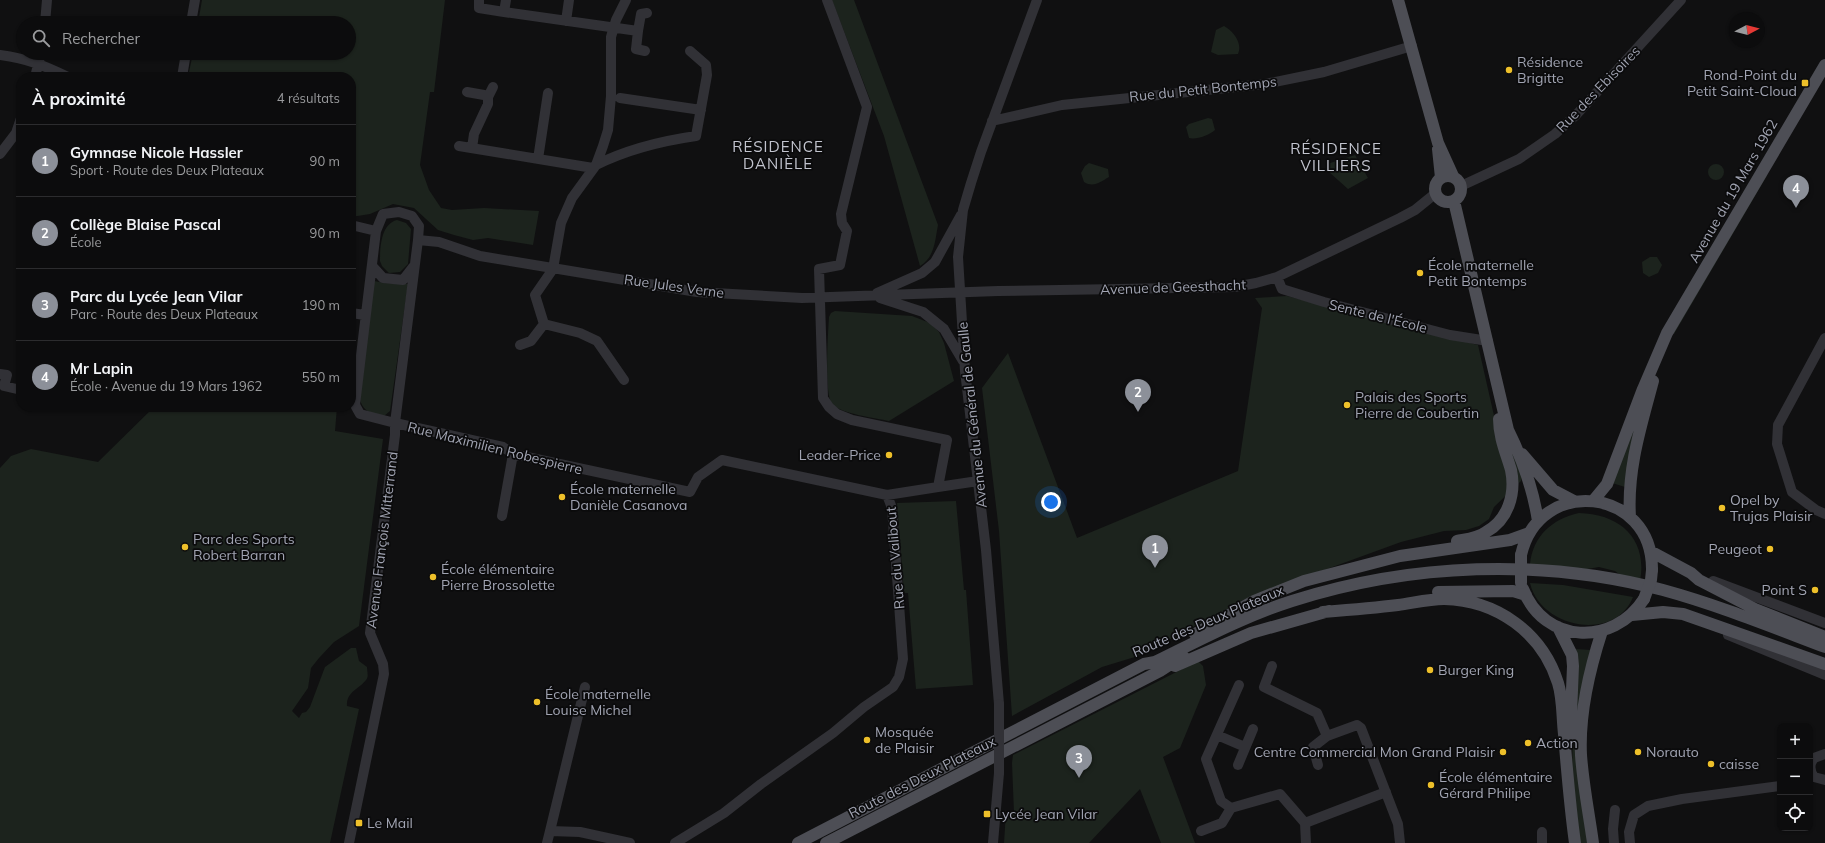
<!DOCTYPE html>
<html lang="fr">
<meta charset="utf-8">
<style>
:root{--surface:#0c0c0d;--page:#151516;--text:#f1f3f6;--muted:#9a9b9d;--line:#2c2c2e;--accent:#8c9099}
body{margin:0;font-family:Mulish,sans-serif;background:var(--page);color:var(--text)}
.controls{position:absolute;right:12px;bottom:12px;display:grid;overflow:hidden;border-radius:8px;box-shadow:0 1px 3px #0004}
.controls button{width:36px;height:36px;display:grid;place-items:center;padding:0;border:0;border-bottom:1px solid var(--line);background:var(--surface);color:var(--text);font:20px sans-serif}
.compass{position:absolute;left:1729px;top:12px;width:36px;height:36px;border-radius:50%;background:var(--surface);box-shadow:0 1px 3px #0004;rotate:83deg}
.you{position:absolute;left:1051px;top:502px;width:14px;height:14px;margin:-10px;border:3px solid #fff;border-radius:50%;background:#1a73e8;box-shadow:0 0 0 6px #1a73e833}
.badge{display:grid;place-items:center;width:26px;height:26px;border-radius:50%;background:var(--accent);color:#fff;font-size:13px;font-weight:700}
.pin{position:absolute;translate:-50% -33px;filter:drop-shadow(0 1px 2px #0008)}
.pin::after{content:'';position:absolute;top:21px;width:14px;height:12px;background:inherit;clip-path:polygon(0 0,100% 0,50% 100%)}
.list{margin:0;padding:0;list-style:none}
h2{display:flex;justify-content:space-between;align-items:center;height:52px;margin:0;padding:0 16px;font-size:17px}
h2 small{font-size:13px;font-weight:400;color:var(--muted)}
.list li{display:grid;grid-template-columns:26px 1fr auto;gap:12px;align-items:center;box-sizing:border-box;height:72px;padding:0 16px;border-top:1px solid var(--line)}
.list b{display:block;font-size:15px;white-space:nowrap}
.list p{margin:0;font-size:13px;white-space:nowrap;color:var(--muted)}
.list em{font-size:13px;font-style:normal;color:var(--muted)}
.icon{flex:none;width:22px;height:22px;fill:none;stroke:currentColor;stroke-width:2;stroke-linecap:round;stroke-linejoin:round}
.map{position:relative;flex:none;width:1825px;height:843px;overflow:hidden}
.search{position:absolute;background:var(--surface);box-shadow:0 1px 3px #0004;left:16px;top:16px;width:340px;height:44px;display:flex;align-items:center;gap:10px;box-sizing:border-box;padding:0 14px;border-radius:22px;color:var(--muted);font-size:15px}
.panel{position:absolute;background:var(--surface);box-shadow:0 1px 3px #0004;left:16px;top:72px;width:340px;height:340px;border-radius:16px}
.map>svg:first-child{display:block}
.green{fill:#1c231d}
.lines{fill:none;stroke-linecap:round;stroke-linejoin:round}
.minor{stroke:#313136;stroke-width:10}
.major{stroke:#4d4e55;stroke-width:12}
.minor-bridge{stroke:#313136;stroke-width:10}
.major-bridge{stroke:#4d4e55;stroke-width:12}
.poi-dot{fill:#eec02a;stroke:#0b0b0c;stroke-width:1.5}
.labels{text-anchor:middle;stroke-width:3.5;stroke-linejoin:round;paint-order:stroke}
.poi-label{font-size:14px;fill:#a1a4b2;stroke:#0b0b0c;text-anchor:start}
.street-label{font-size:14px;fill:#a1a4b2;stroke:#0b0b0c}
.neighbourhood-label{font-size:15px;letter-spacing:1px;fill:#c2c4ce;stroke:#0b0b0c}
</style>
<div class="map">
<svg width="1825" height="843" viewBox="0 0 1825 843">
<rect width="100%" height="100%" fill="#101011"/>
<path class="green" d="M 202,0 L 445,0 L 434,92 L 430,92 L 420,165 L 429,190 L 441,208 L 452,210 L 484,208 L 539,211 L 533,245 L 488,238 L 473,240 L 454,235 L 438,230 L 414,208 L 393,204 L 370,214 L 351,217 L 351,77 L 188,77 L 193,53 L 349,53 L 349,23 L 198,23 Z
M 832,0 L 854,0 L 938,225 C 935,240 935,257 920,266 L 884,136 Z
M 1224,26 C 1233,31 1243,43 1238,54 L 1218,55 L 1211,52 L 1216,30 Z
M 1208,118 L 1212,119 L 1215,130 C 1210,135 1196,140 1189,138 L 1186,127 L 1189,124 Z
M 1355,155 L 1368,178 L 1348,189 L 1329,172 L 1327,164 Z
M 1089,163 L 1108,169 L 1109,177 C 1100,182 1094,188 1084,182 L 1081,173 L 1085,166 Z
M1708 172a8 8 0 1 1 16 0a8 8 0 1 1-16 0Z
M 1768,174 L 1674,334 L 1672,333 L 1765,177 Z
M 397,220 L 406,223 L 411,229 L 408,264 L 400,272 L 389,273 L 382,266 L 380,261 C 380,247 381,224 397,220 Z
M 1650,257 L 1657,257 L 1662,265 L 1658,273 L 1649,277 L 1643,273 L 1642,262 Z
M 374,281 L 385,283 L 408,284 L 390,411 L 384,416 C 372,413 364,413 360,400 Z
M 1287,296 L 1478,345 L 1497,429 L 1512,449 L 1523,474 L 1521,481 L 1494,507 L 1489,519 L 1479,526 L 1466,530 L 1444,531 L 1401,542 L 1250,597 L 1138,656 L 1102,667 L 1012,716 L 999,531 L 982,388 L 1008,353 L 1077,538 L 1238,471 L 1262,308 L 1255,298 Z
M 835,311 L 912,316 L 930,323 L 939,332 L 944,343 L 954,381 L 889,421 C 876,418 841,414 832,404 C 824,394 828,333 829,317 L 831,313 Z
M 1645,390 L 1625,487 L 1612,483 Z
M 154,407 L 337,407 L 335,431 L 383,439 L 359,626 L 334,642 L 319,658 L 311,668 L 308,688 L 292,711 L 299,718 L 302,713 L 306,712 L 310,707 L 325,667 L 351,648 L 356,648 L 359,661 L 367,667 C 367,671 369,677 366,680 C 359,689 346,692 347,706 L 359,709 L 330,843 L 0,843 L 0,468 L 11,456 L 31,449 L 98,462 Z
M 956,501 L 964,590 L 966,590 L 973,685 L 916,689 L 908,593 L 904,593 L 897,503 Z
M 1579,513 C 1620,514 1648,539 1640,581 L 1626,579 L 1615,571 L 1599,567 L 1576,571 L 1530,564 C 1533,536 1552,519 1579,513 Z
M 1530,583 L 1563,585 L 1633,597 C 1615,643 1540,628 1530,583 Z
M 1575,649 L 1591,650 L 1581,698 L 1587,843 L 1580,843 L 1572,770 Z
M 1198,661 L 1203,666 L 1206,685 L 1180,748 L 1163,757 L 1195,843 L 1161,843 L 1140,789 L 1089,843 L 1004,843 L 1006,812 L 1014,813 L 1012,763 L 1013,755 Z"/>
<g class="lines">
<path class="minor" d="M 479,0 L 479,8 L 504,12
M 506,0 L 504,12 L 638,31 L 641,14 L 647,13
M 566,21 L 569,0
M 45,23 L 47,0
M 191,23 L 195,0
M 638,31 L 636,49 L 645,51
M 0,55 C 28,59 43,65 68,77
M 35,77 L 41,53
M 182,77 L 186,53
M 467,92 L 484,95 L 488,97 L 488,104 L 474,134 L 472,148
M 488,97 L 493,87
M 620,98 L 701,110
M 992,121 L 1062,105 L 1265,84 L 1324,72 L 1412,46
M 459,146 L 593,168
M 0,154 L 16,133 L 21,118
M 538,159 L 548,93
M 596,165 C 628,149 661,141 696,136 L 707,75 L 706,65 L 690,51
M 1461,186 L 1519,159 L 1555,134 L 1577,114 L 1681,0
M 351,225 L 376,231
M 418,240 L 439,242 L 480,256 L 697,292 L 802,298 L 998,291 L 1235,287 L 1256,283 L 1277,277 L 1400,218 L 1415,210 L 1436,193
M 372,266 L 383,278 L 403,280 L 413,267
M 1277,277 L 1282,289 L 1324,302 L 1450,335 L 1488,341
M 877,293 L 922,273 L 935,262 L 961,215
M 880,298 L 923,312 L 944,329 L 963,361
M 351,313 L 365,315
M 544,324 L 580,333 L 597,341 L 624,380
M 1825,338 L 1778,425 L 1777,444 L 1792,492 L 1816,510 L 1825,514
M 520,345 L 531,341 L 544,324 L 535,295 L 553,269 L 561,223 L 572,198 L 596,165 L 603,146 L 608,130 L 611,96 L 611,37 L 616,20 L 626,0
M 0,374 L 7,375 L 4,386 L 21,390
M 94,407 L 96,407
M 938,487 L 978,481
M 502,516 L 513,454
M 1713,581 L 1825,623
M 1728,635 L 1825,675
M 1272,666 L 1264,687 L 1317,713 L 1327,736 L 1357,725 L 1361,728 L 1398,824 L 1400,843
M 1239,685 L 1206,759 L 1221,801 L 1231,808 L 1280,794 L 1305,823 L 1306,843
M 999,704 L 986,550 L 965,371 L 958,257 L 963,210 L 971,183 L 981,152 L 1037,0
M 1217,735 L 1245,747
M 1825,754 L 1814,758 C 1809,764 1809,770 1814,777 L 1825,780
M 1238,765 L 1253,729
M 1318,765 L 1313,747 L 1327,736
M 1305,823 L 1386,792
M 550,831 L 585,687
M 1201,831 L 1222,823 L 1231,808
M 349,843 L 384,674 L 383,664 L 370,633 L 395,435 L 395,423 L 418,240 L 419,226 L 412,216 L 399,212 L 383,214 L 376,231 L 355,405 L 360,414 L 395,423 L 503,447 L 513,454 L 690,492 L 698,477 L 722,460 L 887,495 L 938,487 L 947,440 L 852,420 L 837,414 L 829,407 L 823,398 L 819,269 L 840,265 L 847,231 L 842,223 L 841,214 L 867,107 L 827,0
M 547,843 L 550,831 L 580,832 L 630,843
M 675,843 L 724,813 L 761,784 L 833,733 L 864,707 L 893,687 L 899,677 L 903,659 L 892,508 L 887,495
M 993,843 L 999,773
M 1542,843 L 1542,832
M 1614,843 L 1613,829 L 1615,810
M 1630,843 L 1629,832 L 1634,815 L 1648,806 L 1682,799 L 1780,786"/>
<path class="major" d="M 1398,0 L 1438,143 L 1453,176
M 1438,149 L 1441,178
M1435 189a13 13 0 1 1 26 0a13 13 0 1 1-26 0Z
M 1454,201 L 1508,430 C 1522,458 1533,489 1538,521
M 1522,454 L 1553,490 L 1574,501
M 1593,501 L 1607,484 L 1643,389 L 1667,333 L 1825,65
M 1630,517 C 1627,469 1641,426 1653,381
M 1457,541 C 1467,539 1478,538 1486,532 C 1508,520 1516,494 1511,470 C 1506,453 1499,437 1499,419
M 1650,551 L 1691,573 L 1699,580 L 1755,609 L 1825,637
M 1521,555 C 1539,475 1653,487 1652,570
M 1523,589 C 1544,644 1613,647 1644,599
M 1438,592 L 1513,591 L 1526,595
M 1323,612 C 1348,610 1373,608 1398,605 C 1413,603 1429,599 1444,599 C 1496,600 1542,632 1558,683 C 1563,699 1562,717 1564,734 C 1567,771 1570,807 1575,843
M 1632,615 L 1663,612 L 1683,614 L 1825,664
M 1558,627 L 1572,655 L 1573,666 L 1570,738
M 1195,634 L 1254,601 L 1304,581 L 1400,556 L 1510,540 L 1529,533
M 1175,666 L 1251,633 L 1329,611
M 798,843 L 1144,664 L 1155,662 C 1200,640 1245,616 1292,601 C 1411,563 1542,558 1663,590 C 1718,605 1772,627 1825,647
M 826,843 L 1160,671 L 1183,656
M 1593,843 C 1589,814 1583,784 1581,755 C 1579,713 1589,671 1602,631"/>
<path class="minor-bridge" d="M 999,704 L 999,773"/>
<path class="major-bridge" d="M 1521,555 L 1521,583
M 1644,599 L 1651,580 L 1652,570"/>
</g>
<g class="poi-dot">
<circle cx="1509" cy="70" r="4"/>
<rect x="1801" y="79" width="8" height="8" rx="2"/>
<circle cx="1420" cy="273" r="4"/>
<circle cx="1347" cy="405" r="4"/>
<circle cx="889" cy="455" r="4"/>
<circle cx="562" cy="497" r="4"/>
<circle cx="1722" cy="508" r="4"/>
<circle cx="185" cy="547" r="4"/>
<circle cx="1770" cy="549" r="4"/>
<circle cx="433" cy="577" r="4"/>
<circle cx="1815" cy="590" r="4"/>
<circle cx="1430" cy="670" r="4"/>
<circle cx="537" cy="702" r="4"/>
<circle cx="867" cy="740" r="4"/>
<circle cx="1528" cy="743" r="4"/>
<circle cx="1503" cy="752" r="4"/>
<circle cx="1638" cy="752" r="4"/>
<circle cx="1711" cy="764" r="4"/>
<circle cx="1431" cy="785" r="4"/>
<rect x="983" y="810" width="8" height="8" rx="2"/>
<rect x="355" y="819" width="8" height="8" rx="2"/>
</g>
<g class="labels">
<g class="poi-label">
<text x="1517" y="67">Résidence<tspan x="1517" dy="16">Brigitte</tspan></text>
<text x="1797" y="80" text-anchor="end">Rond-Point du<tspan x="1797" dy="16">Petit Saint-Cloud</tspan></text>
<text x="1428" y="270">École maternelle<tspan x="1428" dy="16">Petit Bontemps</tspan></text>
<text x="1355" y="402">Palais des Sports<tspan x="1355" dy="16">Pierre de Coubertin</tspan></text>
<text x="881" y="460" text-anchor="end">Leader-Price</text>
<text x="570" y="494">École maternelle<tspan x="570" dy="16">Danièle Casanova</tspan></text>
<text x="1730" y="505">Opel by<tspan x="1730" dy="16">Trujas Plaisir</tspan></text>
<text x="193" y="544">Parc des Sports<tspan x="193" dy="16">Robert Barran</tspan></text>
<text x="1762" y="554" text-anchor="end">Peugeot</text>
<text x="441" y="574">École élémentaire<tspan x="441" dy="16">Pierre Brossolette</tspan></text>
<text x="1807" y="595" text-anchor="end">Point S</text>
<text x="1438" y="675">Burger King</text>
<text x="545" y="699">École maternelle<tspan x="545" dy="16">Louise Michel</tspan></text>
<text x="875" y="737">Mosquée<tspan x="875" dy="16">de Plaisir</tspan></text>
<text x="1536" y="748">Action</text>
<text x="1495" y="757" text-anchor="end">Centre Commercial Mon Grand Plaisir</text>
<text x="1646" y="757">Norauto</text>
<text x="1719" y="769">caisse</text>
<text x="1439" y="782">École élémentaire<tspan x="1439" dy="16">Gérard Philipe</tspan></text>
<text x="995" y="819">Lycée Jean Vilar</text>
<text x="367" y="828">Le Mail</text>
</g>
<g class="street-label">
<text transform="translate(1203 89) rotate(-6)" y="5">Rue du Petit Bontemps</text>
<text transform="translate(1598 89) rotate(-46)" y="5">Rue des Ebisoires</text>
<text transform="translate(1733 191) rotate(-60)" y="5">Avenue du 19 Mars 1962</text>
<text transform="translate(674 286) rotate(8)" y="5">Rue Jules Verne</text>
<text transform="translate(1173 287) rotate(-2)" y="5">Avenue de Geesthacht</text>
<text transform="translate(1378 316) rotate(14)" y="5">Sente de l'École</text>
<text transform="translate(972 415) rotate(-96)" y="5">Avenue du Général de Gaulle</text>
<text transform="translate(495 448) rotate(14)" y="5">Rue Maximilien Robespierre</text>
<text transform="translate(382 540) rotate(-83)" y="5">Avenue François Mitterrand</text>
<text transform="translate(895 558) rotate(-95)" y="5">Rue du Valibout</text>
<text transform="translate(1208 621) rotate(-23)" y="5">Route des Deux Plateaux</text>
<text transform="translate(922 777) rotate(-27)" y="5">Route des Deux Plateaux</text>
</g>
<g class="neighbourhood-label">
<text x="778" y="152">RÉSIDENCE<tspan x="778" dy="17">DANIÈLE</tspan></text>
<text x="1336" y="154">RÉSIDENCE<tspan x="1336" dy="17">VILLIERS</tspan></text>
</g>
</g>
</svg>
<div class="controls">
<button>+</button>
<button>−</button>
<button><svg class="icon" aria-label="locate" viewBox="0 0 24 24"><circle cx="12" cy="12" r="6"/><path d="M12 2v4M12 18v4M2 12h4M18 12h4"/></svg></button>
</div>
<svg class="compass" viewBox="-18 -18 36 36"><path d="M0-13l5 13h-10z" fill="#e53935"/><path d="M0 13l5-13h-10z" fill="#9a9b9d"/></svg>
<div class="you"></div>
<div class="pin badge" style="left:1155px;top:568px">1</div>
<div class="pin badge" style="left:1138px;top:412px">2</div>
<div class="pin badge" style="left:1079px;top:778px">3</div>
<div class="pin badge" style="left:1796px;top:208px">4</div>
<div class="search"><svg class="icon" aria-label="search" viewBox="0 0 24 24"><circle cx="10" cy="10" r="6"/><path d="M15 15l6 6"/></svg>Rechercher</div>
<section class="panel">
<h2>À proximité<small>4 résultats</small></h2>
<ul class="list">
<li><span class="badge">1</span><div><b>Gymnase Nicole Hassler</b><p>Sport · Route des Deux Plateaux</p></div><em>90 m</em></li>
<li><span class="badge">2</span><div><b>Collège Blaise Pascal</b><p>École</p></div><em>90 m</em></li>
<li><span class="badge">3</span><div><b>Parc du Lycée Jean Vilar</b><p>Parc · Route des Deux Plateaux</p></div><em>190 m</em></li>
<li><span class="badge">4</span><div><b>Mr Lapin</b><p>École · Avenue du 19 Mars 1962</p></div><em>550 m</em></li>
</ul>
</section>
</div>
